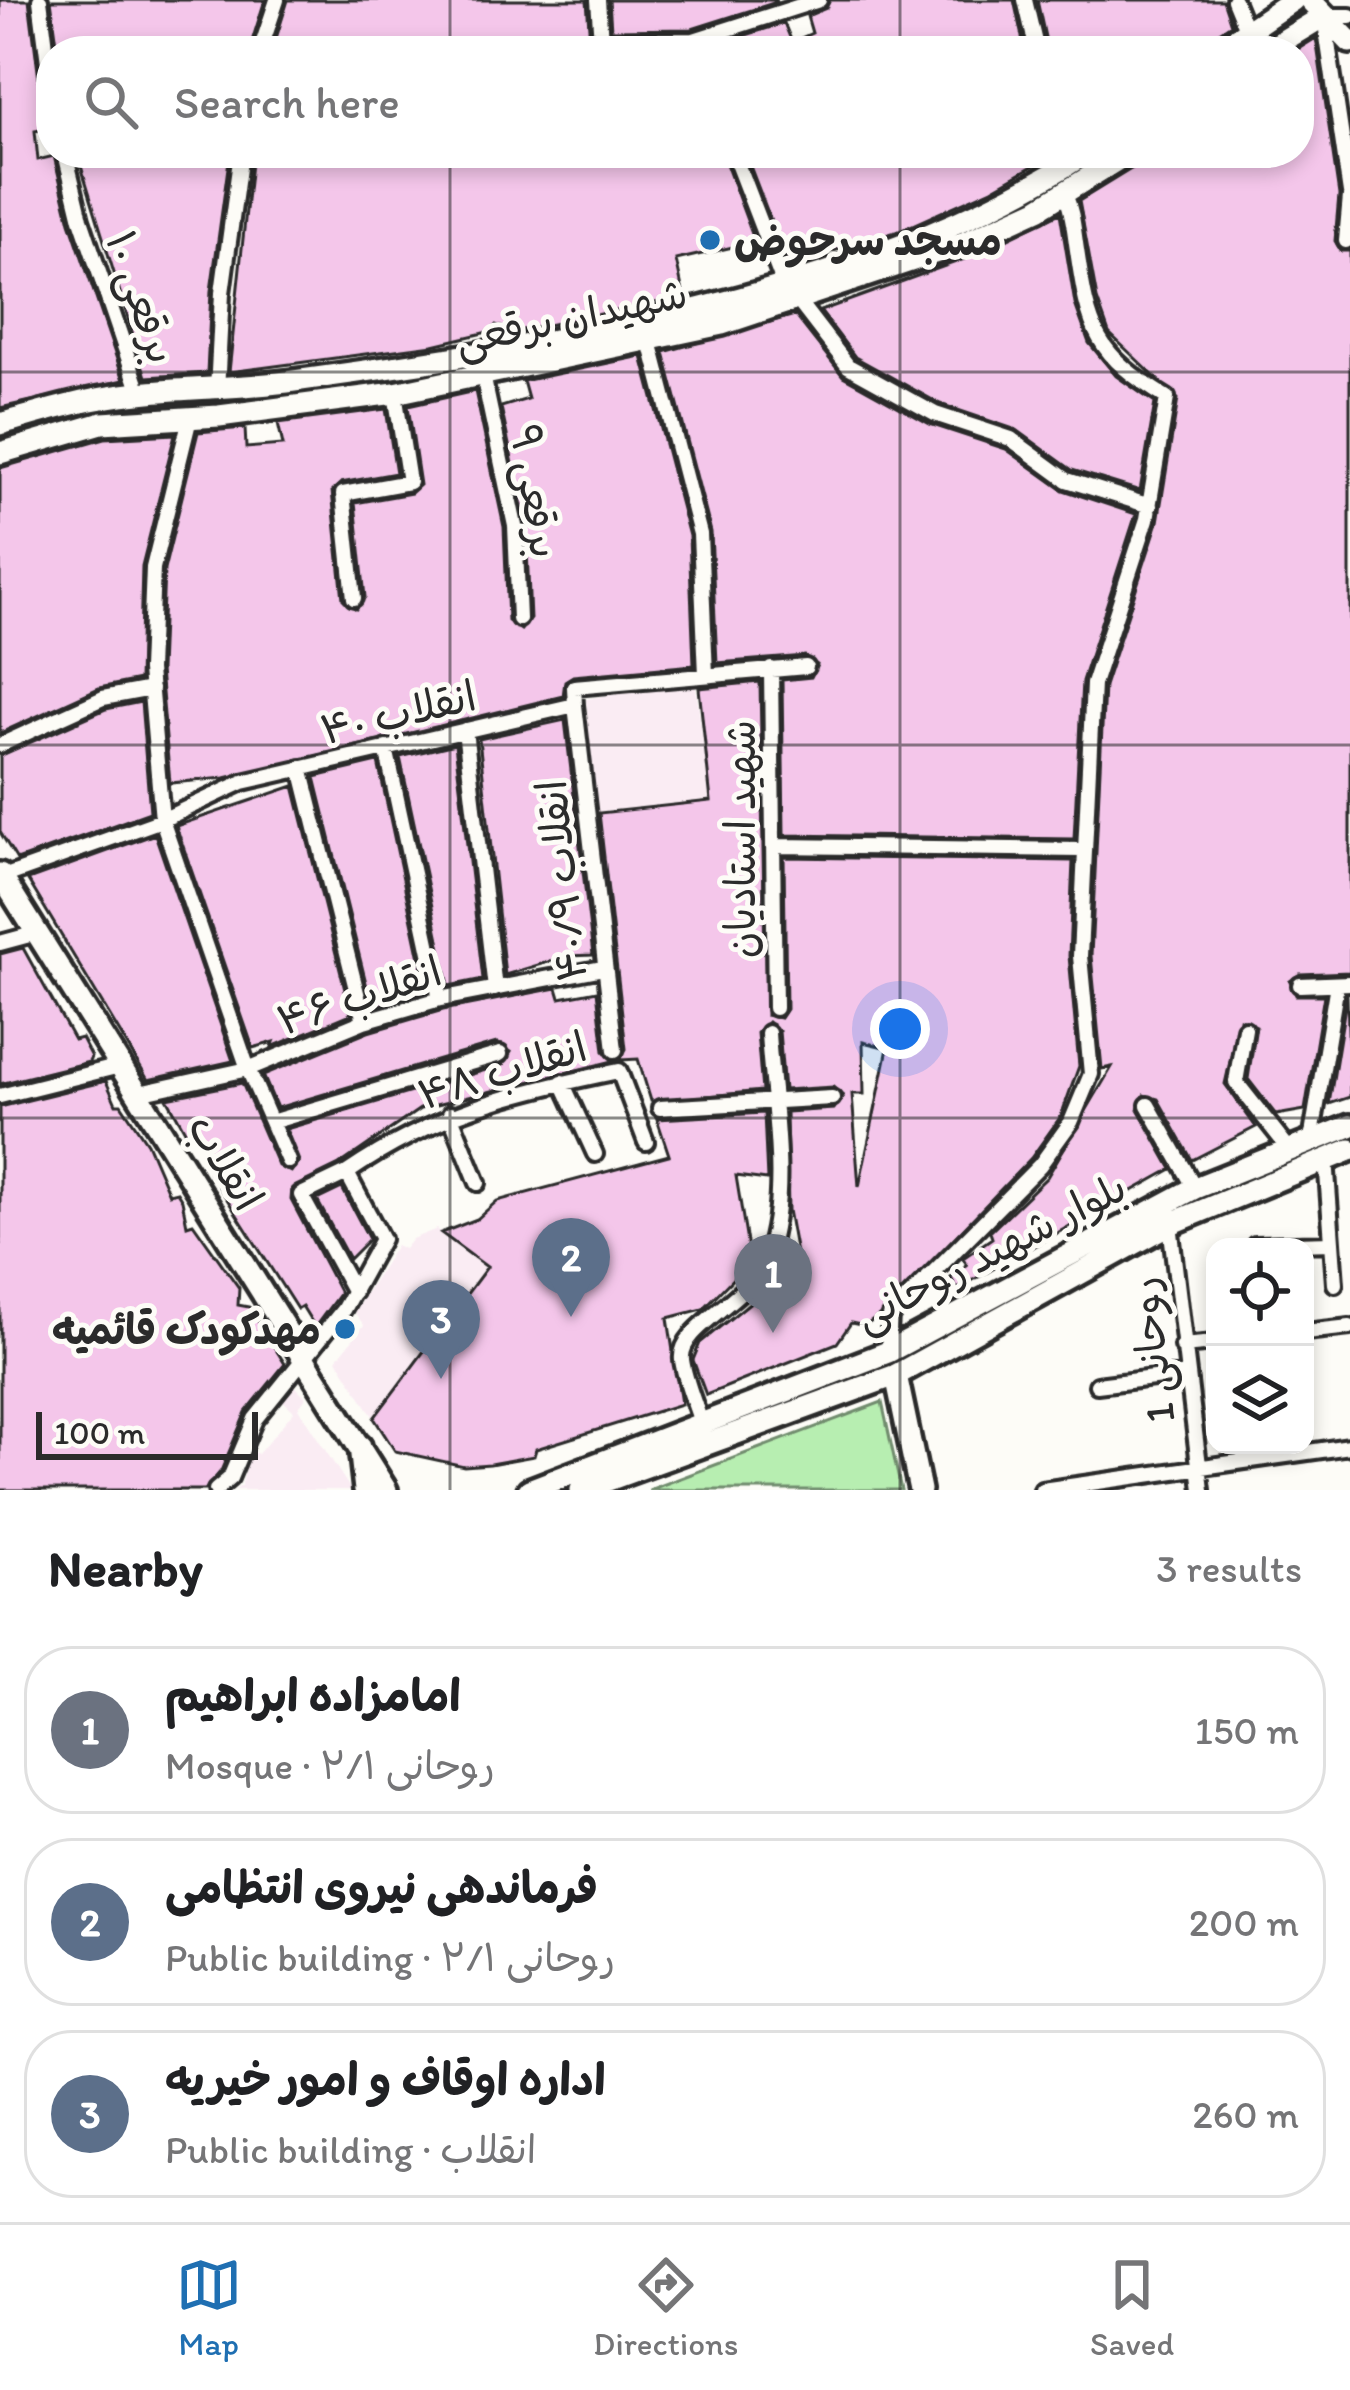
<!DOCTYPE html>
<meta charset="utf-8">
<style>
:root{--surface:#fff;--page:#f6f6f6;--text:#202124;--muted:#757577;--line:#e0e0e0;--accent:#1f6fb2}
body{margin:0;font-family:Itim,"Playpen Sans Arabic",sans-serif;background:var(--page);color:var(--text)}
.controls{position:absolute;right:36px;bottom:36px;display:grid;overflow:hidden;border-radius:24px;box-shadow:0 6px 18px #0003}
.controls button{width:108px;height:108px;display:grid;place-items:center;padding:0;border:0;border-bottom:3px solid var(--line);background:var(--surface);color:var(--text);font:60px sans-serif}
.scale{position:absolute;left:36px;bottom:30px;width:222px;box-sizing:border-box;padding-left:12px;border:6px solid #2b2b2b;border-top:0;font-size:33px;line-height:42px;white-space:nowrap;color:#2b2b2b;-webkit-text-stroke:9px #fdfcf7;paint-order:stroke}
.you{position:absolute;left:900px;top:1029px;width:42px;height:42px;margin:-30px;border:9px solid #fff;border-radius:50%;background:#1a73e8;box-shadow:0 0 0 18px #1a73e833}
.badge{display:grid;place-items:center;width:78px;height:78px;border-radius:50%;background:var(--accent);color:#fff;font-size:39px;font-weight:700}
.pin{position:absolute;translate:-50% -99px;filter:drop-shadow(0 3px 6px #0008)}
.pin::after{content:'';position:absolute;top:63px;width:42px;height:36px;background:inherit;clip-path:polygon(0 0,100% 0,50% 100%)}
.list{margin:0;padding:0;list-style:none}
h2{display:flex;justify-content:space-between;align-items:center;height:156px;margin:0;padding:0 48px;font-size:51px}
h2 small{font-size:39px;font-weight:400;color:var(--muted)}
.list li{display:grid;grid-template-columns:78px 1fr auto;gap:36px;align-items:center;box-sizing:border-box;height:168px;margin:0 24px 24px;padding:0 24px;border:3px solid var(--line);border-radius:48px}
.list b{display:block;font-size:45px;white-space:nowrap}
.list p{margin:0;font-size:39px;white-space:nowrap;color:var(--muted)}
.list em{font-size:39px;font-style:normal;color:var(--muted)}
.icon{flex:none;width:66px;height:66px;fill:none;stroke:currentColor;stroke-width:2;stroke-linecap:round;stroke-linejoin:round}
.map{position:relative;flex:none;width:1350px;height:1490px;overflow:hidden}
.search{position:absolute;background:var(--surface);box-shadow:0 6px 18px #0003;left:36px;right:36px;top:36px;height:132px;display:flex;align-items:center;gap:30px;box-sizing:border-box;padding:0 42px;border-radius:48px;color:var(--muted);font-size:45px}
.sheet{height:732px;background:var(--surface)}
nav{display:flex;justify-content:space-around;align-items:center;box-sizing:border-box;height:168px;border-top:3px solid var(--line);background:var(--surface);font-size:33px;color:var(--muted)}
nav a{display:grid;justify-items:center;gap:6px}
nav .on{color:var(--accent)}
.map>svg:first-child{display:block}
.built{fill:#faecf3}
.green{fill:#b7eeb1;stroke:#718c6e;stroke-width:3}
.building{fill:#f4c6ea;stroke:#2b2b2b;stroke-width:3;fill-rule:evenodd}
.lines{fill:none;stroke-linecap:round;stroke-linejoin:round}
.street-casing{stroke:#2b2b2b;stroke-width:22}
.secondary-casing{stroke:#2b2b2b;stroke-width:30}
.primary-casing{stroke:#2b2b2b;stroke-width:30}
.street{stroke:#fdfcf7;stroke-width:14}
.secondary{stroke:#fdfcf7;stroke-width:21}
.primary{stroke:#fdfcf7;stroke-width:21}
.grid{fill:none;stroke:#2b2b2b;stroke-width:3;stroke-opacity:0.55}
.poi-dot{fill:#1f6fb2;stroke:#fdfcf7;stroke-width:4.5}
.labels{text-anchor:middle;stroke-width:10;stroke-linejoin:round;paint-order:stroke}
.poi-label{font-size:42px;font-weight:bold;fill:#2b2b2b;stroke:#fdfcf7;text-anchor:start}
.street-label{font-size:42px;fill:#2b2b2b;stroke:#fdfcf7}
</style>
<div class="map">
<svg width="1350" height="1490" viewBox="0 0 1350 1490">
<rect width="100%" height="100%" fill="#fdfcf7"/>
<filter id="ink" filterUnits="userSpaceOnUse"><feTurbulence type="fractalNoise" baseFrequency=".00833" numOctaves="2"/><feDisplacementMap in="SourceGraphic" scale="24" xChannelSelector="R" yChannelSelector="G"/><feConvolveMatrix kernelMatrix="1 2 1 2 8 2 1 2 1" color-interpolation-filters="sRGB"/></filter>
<g filter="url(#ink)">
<path class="built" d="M 695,681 L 711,801 L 595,813 L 586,699 Z
M 437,1229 L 487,1267 L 374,1418 L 337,1359 L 364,1325 L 354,1312 L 396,1245 L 404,1249 L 412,1239 Z
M 292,1383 L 306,1397 L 298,1408 L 351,1490 L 235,1490 L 241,1486 L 251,1451 L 258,1454 L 294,1411 L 280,1398 Z"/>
<path class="green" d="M 882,1402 L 901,1490 L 649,1490 Z"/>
<path class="building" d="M 0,0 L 29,0 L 40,87 L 51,110 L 50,128 L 35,131 L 38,160 L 54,156 L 70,222 L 124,380 L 0,408 Z
M 51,0 L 265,0 L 249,51 L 58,51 Z
M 288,0 L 587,0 L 590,42 L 596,51 L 272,51 Z
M 609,0 L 776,0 L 777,2 L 692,29 L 611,30 Z
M 830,0 L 1014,0 L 1025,51 L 696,51 L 784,23 L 792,42 L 812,33 L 807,16 L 826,8 Z
M 1037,0 L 1223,0 L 1231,24 L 1209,39 L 1203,51 L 1048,51 Z
M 1316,38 L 1339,195 L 1335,241 L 1341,251 L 1350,251 L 1350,972 L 1300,974 L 1290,981 L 1296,995 L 1324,995 L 1305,1110 L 1276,1115 L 1248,1079 L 1256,1026 L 1240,1019 L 1225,1084 L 1256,1127 L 1192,1160 L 1158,1099 L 1144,1095 L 1138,1109 L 1172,1169 L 957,1289 L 951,1278 L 967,1265 L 963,1258 L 992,1238 L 990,1232 L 1047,1177 L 1112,1067 L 1102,1069 L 1091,956 L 1104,686 L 1158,522 L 1178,399 L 1109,333 L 1097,299 L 1079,201 L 1136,166 L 1143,153 L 1299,153 L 1295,51 Z
M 77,153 L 230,153 L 211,291 L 207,373 L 146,377 Z
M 252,153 L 722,153 L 755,242 L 676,260 L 684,297 L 513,332 L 496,325 L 492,331 L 433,345 L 229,372 Z
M 745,153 L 1056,153 L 992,189 L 899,231 L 788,265 Z
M 1060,213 L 1075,304 L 1089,343 L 1116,376 L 1155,403 L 1140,491 L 1072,470 L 1017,430 L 940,404 L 855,357 L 820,311 L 967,258 Z
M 795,315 L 843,376 L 930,424 L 1006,449 L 1063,490 L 1136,514 L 1082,681 L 1074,839 L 784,835 L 782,680 L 811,677 L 817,665 L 805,656 L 717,663 L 711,532 L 664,352 Z
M 642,356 L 689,536 L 694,665 L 573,676 L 565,681 L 563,696 L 225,778 L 170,783 L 160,670 L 164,570 L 198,432 L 245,428 L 246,448 L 283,445 L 278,423 L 386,409 L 396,473 L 341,483 L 332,491 L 343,599 L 356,609 L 365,597 L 355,503 L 411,493 L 420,485 L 408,406 L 475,391 L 504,527 L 508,621 L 521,630 L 530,619 L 526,525 L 501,407 L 528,399 L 523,381 Z
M 175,434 L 142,566 L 139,680 L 99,688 L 0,733 L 0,468 L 105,438 Z
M 760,682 L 766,1015 L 780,1018 L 786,1009 L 784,857 L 1073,861 L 1069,956 L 1079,1066 L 1061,1116 L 1031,1158 L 879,1316 L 865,1326 L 851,1323 L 837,1343 L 706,1395 L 693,1360 L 700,1343 L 773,1284 L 770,1276 L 798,1265 L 788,1210 L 786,1112 L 834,1109 L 843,1096 L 833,1087 L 784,1090 L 779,1031 L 768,1022 L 757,1033 L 762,1091 L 651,1101 L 638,1059 L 620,1060 L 626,1049 L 599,813 L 711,801 L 699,688 ZM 863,1042 L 888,1048 L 859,1187 L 852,1094 L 864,1094 Z
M 141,702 L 150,812 L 17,860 L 0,832 L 0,756 L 106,709 Z
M 565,720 L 593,955 L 568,956 L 505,975 L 479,739 Z
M 455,744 L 483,979 L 449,986 L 400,757 Z
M 378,762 L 427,991 L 372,1007 L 315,777 Z
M 294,786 L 351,1014 L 272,1047 L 274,1042 L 253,1048 L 176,826 Z
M 155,834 L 233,1061 L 148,1080 L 28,880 Z
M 23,948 L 74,1040 L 81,1038 L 91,1057 L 89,1062 L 0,1084 L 0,954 Z
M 557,988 L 560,998 L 597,991 L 604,1051 L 613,1061 L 420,1109 L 339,1165 L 292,1188 L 291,1200 L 340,1293 L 315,1327 L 302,1306 L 297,1309 L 211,1174 L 221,1174 L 194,1132 L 187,1134 L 167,1098 L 242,1083 L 278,1166 L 291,1172 L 299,1161 L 286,1129 L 503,1065 L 511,1052 L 497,1043 L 277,1108 L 263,1075 L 368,1032 L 443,1010 Z
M 1347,994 L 1350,1097 L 1329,1104 Z
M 106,1081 L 116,1104 L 121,1104 L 147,1143 L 169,1194 L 177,1192 L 182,1200 L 187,1225 L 193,1223 L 239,1288 L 238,1305 L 249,1307 L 285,1364 L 246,1412 L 221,1471 L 205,1490 L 0,1490 L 0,1107 Z
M 764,1113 L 767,1180 L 736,1176 L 750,1261 L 703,1309 L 668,1318 L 681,1404 L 536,1449 L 534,1456 L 490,1464 L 464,1466 L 395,1451 L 374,1418 L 487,1267 L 441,1233 L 477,1219 L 497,1201 L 669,1155 L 657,1119 Z
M 342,1188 L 369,1239 L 349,1259 L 317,1200 Z"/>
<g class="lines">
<defs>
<path id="street" d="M 40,0 L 51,86
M 598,0 L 601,41 L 694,40 L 819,0
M 1025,0 L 1037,51
M 1234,0 L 1247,32
M 1350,16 L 1324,16 L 1350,193
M 260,51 L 277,0
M 65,153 L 81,219 L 140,393
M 733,153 L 783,283
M 1346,241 L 1350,196
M 798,301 L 848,366 L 935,414 L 1011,439 L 1067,480 L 1150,506
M 650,341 L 700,534 L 706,675
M 483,375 L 515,526 L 519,619
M 217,391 L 222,293 L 241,153
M 190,418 L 153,568 L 149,670 L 162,820 L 248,1069 L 288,1161
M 354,598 L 343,494 L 409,482 L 395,393
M 771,669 L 775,1008
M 575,705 L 615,1050
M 465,730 L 495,989
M 0,745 L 103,698 L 151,689
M 386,748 L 440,999
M 301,768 L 364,1021
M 777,846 L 1082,850
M 0,878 L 162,820 L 243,782 L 575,705 L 574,687 L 806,667
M 0,943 L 37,933
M 1300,985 L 1350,983
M 1245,1029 L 1236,1082 L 1289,1149
M 562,1082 L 595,1154
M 139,1093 L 248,1069 L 364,1021 L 440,999 L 603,968
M 0,1096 L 120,1066
M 1148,1105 L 1195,1188
M 660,1108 L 832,1098
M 450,1114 L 478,1183
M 271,1122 L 500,1054
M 1311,1141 L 1337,984
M 1326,1158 L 1335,1284
M 347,1173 L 301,1195 L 354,1292
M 1170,1224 L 1202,1490
M 1255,1245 L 1332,1243
M 1305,1332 L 1350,1327
M 1182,1346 L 1215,1343
M 888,1352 L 890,1316 L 1040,1165 L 1071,1122 L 1091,1074 L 1080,956 L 1093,684 L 1147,519 L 1167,398 C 1095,354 1089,332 1077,250 C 1074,231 1073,212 1065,194
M 1097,1385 L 1186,1374
M 701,1423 C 695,1403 685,1381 682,1360 C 678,1326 752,1300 767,1256 C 790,1188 772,1103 768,1033
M 216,1490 L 230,1478 L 255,1419 L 343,1310 L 382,1239 L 347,1173 C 436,1112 515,1092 619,1071 L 646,1142
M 1042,1490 L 1350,1446"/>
<path id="secondary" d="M 1218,51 L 1293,0
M 1266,51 L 1324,16
M 0,424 C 32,415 64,405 97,399 C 159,387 224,390 287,382 C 545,347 865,297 1086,153
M 0,453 L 102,423 L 219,416 L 395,393 L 722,324 L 961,244 L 1038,209 L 1128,153
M 0,874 L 386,1490
M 896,1375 L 920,1490"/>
<path id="primary" d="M 1310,0 L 1350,42
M 360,1446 L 365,1490
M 529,1490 L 888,1352 L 1195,1188 L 1350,1126
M 581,1490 L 896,1375 L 1170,1224 L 1350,1150"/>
</defs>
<use href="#street" class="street-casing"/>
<use href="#secondary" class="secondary-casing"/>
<use href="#primary" class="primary-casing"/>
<use href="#street" class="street"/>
<use href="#secondary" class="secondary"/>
<use href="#primary" class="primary"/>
</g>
</g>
<path class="grid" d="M 450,0 L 450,51M 900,0 L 900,51M 450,153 L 450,1490M 900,153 L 900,1490M 0,372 L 1350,372M 0,745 L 1350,745M 0,1118 L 1350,1118"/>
<g class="poi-dot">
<circle cx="710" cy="240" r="12"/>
<circle cx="345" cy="1329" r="12"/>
</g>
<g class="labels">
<g class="poi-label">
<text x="734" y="255">مسجد سرحوض</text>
<text x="321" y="1344" text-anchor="end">مهدکودک قائمیه</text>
</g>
<g class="street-label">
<text transform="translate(142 297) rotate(71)" y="15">برقعی ۱۰</text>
<text transform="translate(571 316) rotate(-12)" y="15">شهیدان برقعی</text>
<text transform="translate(536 491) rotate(81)" y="15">برقعی ۹</text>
<text transform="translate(398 712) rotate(-13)" y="15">انقلاب ۴۰</text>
<text transform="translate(740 839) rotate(-90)" y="15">شهید استادیان</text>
<text transform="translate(561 881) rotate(-96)" y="15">انقلاب ۴۰/۹</text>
<text transform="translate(359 995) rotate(-18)" y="15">انقلاب ۴۶</text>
<text transform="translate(502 1070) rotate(-17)" y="15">انقلاب ۴۸</text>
<text transform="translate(226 1162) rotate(59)" y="15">انقلاب</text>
<text transform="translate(990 1251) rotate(-27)" y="15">بلوار شهید روحانی</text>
<text transform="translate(1151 1350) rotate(-97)" y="15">روحانی 1</text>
</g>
</g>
</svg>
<div class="controls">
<button><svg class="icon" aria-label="locate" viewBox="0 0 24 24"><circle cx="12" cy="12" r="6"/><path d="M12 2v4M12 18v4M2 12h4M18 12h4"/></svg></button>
<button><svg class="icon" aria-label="layers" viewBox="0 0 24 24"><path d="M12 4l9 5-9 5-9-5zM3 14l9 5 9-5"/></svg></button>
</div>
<div class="scale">100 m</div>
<div class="you"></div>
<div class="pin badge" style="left:773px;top:1333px;background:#6b7280">1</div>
<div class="pin badge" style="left:571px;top:1317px;background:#5c6f8a">2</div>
<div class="pin badge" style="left:441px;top:1379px;background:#5c6f8a">3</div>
<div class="search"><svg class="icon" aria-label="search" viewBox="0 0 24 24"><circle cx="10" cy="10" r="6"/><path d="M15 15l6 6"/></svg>Search here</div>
</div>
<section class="sheet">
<h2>Nearby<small>3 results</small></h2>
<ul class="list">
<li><span class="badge" style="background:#6b7280">1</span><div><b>امامزاده ابراهیم</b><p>Mosque · روحانی ۲/۱</p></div><em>150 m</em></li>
<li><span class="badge" style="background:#5c6f8a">2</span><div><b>فرماندهی نیروی انتظامی</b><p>Public building · روحانی ۲/۱</p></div><em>200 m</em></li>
<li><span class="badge" style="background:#5c6f8a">3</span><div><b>اداره اوقاف و امور خیریه</b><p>Public building · انقلاب</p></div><em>260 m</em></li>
</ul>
</section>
<nav>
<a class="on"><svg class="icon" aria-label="map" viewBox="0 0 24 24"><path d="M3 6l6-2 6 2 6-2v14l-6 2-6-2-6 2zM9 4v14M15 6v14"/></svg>Map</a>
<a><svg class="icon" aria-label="directions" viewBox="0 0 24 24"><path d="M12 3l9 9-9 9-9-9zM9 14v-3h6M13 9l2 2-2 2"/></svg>Directions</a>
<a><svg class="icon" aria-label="saved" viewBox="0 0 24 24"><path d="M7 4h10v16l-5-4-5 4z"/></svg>Saved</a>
</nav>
